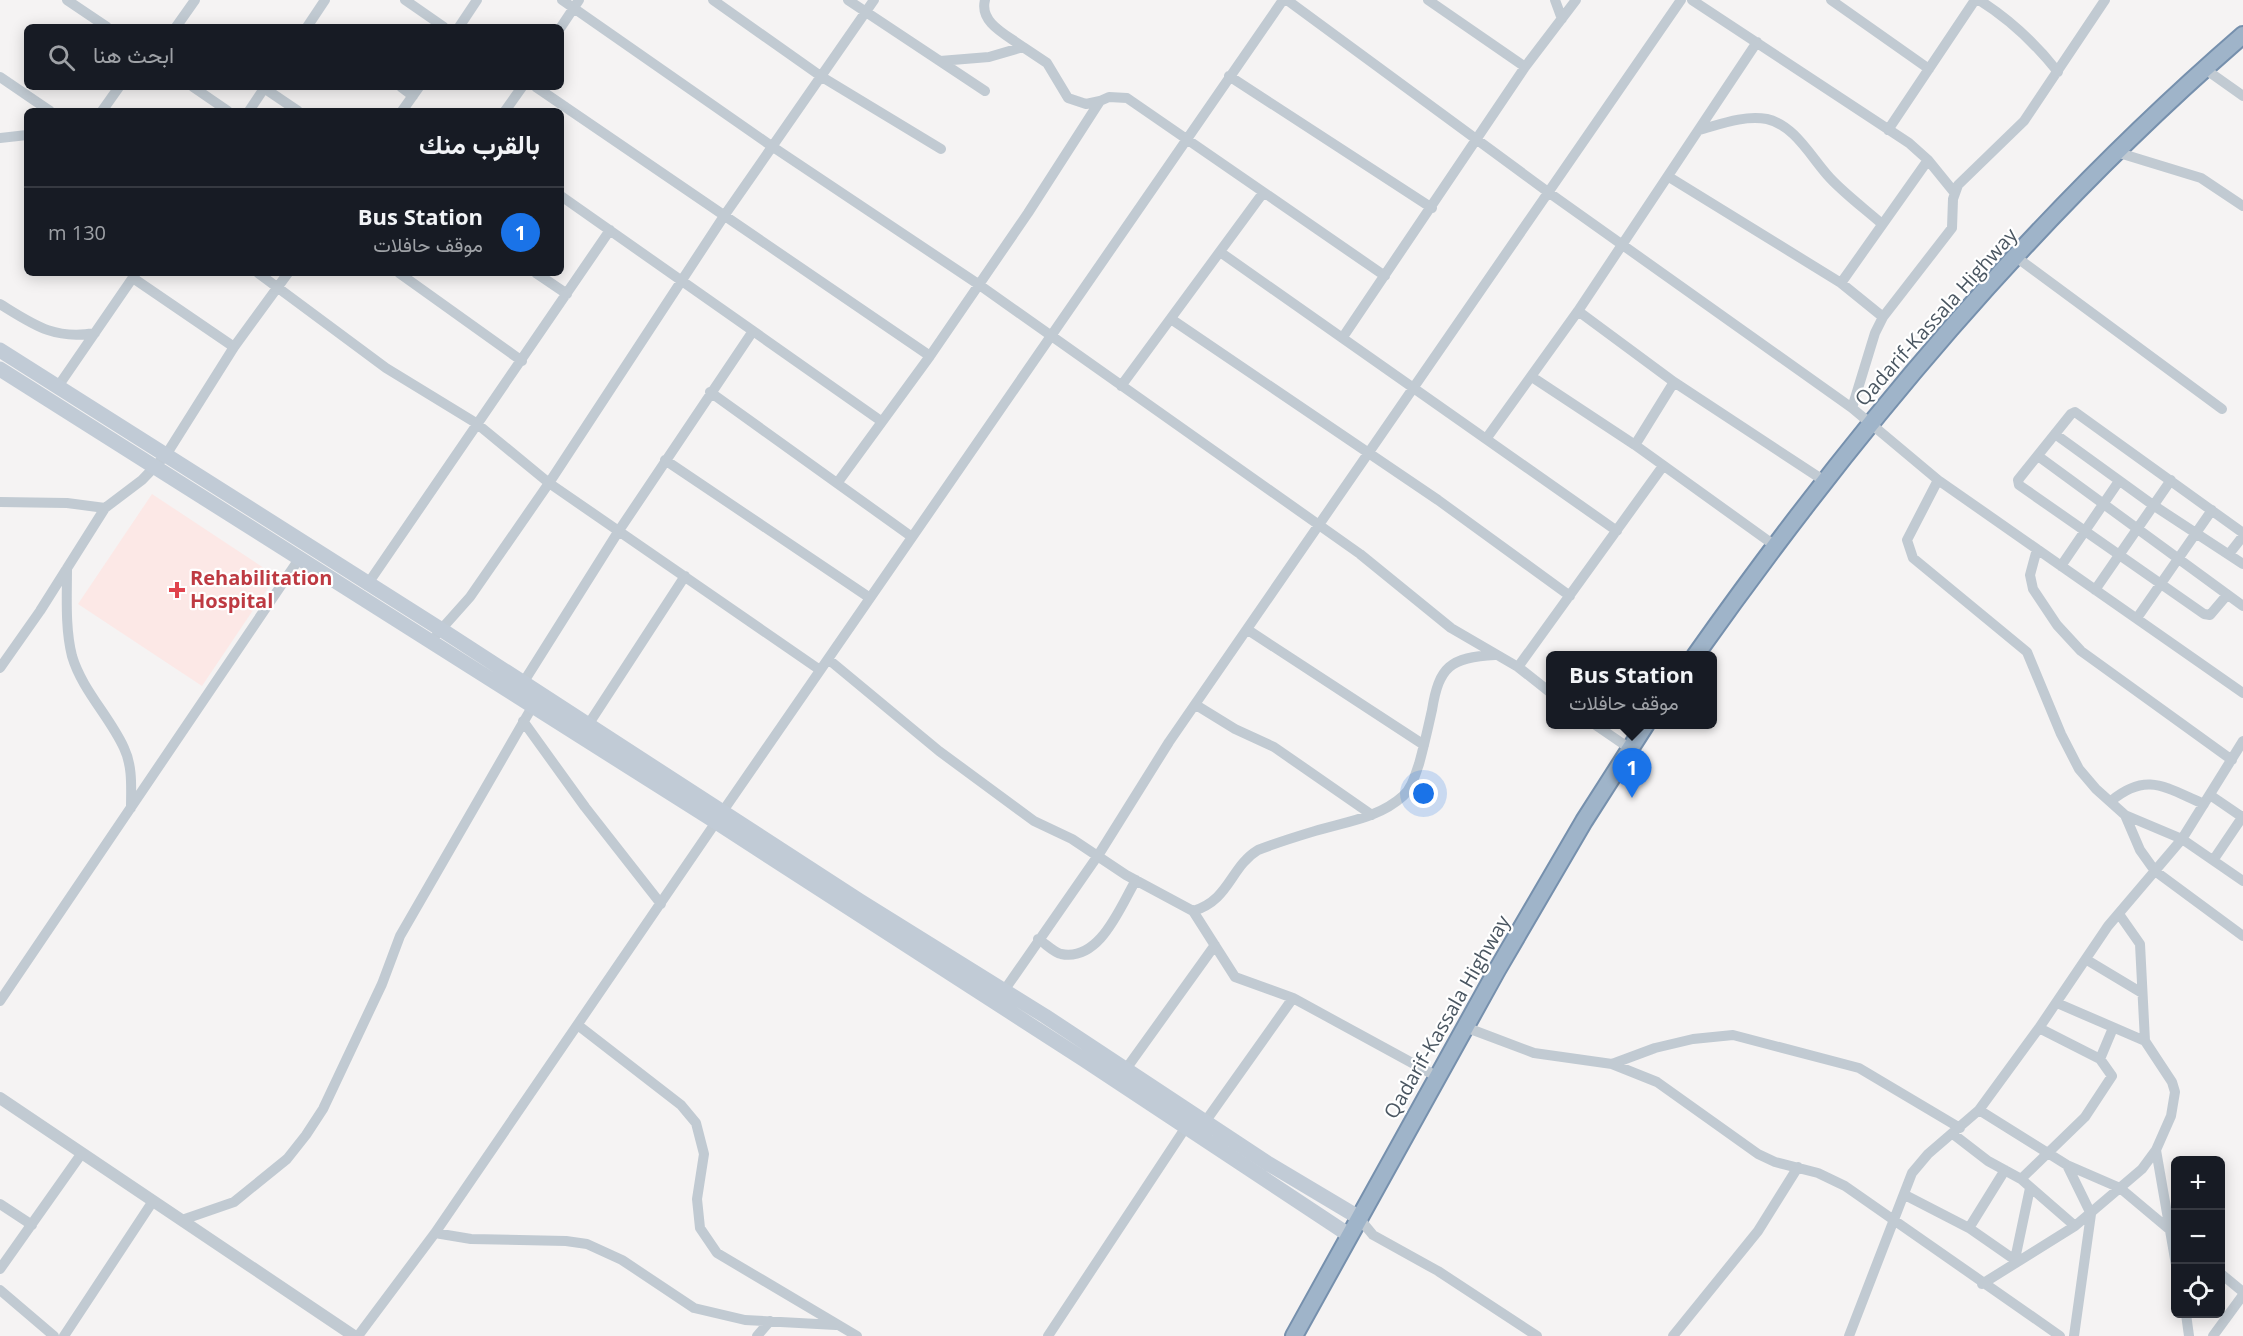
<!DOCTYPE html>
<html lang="ar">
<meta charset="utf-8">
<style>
:root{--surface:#171b24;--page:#242831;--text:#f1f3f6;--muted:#9ea1a6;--line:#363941;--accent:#1a73e8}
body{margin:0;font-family:"Open Sans",Vazirmatn,sans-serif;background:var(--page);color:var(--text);direction:rtl}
.controls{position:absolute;right:18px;bottom:18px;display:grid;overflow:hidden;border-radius:9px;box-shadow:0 3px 15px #0003}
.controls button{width:54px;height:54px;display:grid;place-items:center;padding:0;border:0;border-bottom:2px solid var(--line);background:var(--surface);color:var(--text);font:30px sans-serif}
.you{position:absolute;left:1424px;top:794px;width:21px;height:21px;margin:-15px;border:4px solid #fff;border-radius:50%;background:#1a73e8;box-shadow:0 0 0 9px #1a73e833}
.badge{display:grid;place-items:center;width:39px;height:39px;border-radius:50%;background:var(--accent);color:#fff;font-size:20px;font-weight:700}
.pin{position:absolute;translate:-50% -50px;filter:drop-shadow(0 2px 3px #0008)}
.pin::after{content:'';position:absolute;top:32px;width:21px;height:18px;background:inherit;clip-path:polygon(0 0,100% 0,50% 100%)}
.popup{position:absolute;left:1546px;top:651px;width:171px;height:78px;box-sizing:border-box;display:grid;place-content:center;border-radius:9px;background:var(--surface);filter:drop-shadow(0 2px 4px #0005);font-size:20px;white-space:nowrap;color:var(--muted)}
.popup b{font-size:22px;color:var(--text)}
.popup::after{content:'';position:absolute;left:50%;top:100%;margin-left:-12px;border:12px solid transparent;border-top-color:var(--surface)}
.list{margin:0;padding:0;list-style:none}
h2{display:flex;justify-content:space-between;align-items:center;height:78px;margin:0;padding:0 24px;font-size:26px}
h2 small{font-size:20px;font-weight:400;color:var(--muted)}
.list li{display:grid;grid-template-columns:39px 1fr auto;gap:18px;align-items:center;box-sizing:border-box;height:90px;padding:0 24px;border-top:2px solid var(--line)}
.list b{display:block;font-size:22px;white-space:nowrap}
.list p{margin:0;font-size:20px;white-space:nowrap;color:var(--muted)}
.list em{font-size:20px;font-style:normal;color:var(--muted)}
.icon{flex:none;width:33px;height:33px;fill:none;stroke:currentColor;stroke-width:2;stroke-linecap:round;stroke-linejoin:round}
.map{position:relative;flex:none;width:2243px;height:1336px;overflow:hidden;direction:ltr}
.search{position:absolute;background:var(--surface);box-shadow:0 3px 15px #0003;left:24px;top:24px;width:540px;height:66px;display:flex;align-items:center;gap:15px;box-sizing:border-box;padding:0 21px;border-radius:9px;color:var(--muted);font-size:22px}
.panel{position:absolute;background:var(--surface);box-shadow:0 3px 15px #0003;left:24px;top:108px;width:540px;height:168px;border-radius:9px;direction:rtl}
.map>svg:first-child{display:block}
.medical{fill:#fce8e6}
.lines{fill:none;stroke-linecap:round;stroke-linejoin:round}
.trunk-casing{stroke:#7690ad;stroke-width:20}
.minor{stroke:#c1cad2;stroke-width:10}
.tertiary{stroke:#c1cad2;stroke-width:12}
.secondary{stroke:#c1cbd6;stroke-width:15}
.trunk{stroke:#9fb4c9;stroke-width:16}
.health-dot{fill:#e0444e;stroke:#fff;stroke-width:2}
.labels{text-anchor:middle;stroke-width:4.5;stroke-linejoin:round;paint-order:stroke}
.street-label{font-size:20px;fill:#4a5661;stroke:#fff}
.health-label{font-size:20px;font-weight:bold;fill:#be3a42;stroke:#fff;text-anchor:start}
</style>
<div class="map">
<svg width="2243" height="1336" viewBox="0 0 2243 1336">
<rect width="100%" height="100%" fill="#f5f3f3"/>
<path class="medical" d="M 152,494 L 276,576 L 202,686 L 78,604 Z"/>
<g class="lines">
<defs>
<path id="trunk" d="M 1695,656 C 1855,430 2033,217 2243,35
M 1294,1336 L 1497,970 L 1584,821 L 1646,724"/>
</defs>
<use href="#trunk" class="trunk-casing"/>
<path class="minor" d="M 67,0 L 107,27
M 405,0 L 444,27
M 562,0 L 773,147 L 978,284 L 1360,554 L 1451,628 L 1518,667 L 1551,693
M 713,0 L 822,77 L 941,149
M 848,0 L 985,91
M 985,0 C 979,23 1007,35 1023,47
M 1287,0 L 1548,192 L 1852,408 L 1938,480 L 2243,693
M 1428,0 L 1525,67
M 1555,0 L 1562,19
M 1692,0 L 1909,143 L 1928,160 L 1954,192
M 1831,0 L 1929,69
M 1979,0 C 2011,20 2035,43 2058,72
M 176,27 L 195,0
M 307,27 L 325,0
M 459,27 L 477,0
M 561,27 L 579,0
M 940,61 L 989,57 L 1023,47 L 1047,63 L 1068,98 L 1086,104 L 1100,101
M 2205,69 L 2243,96
M 1229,76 L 1432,208
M 0,77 L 50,111
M 193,87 L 228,111
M 401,87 L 413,96
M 536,87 L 930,356
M 264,88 L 298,111
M 102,111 L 119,87
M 249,111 L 265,87
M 402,111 L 419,87
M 505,111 L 522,87
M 1699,130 C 1721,124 1744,115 1767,119 C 1795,125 1812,159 1830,178 C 1846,195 1865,209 1882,224
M 1888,130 L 1975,0
M 0,138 L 27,135
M 2116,152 L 2201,178 L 2243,206
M 1669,177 L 1841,283 L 1883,317
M 561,196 L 881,421
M 1220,252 L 1617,531
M 2016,257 L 2222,409
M 258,273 L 386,368 L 476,423 L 549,483 L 820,670
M 399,273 L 522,361
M 536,273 L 567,294
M 133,278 L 234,347
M 1841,283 L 1928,160
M 0,304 C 34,325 54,340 95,333
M 1578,311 L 1674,382 L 1823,480
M 1171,319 L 1438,500 L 1570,596
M 1343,337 L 1525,67 L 1576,0
M 1532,377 L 1635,445 L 1774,545
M 59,385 L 136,273
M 1121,386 L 1263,193
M 710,392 L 912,537
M 1852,408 L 1875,333 L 1883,317 L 1952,228 L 1953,199 L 1958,185 L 2024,121 L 2105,0
M 2055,434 L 2153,505 L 2243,564
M 1486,439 L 1578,311 L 1757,42
M 1635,445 L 1674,382
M 2038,456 L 2243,606
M 665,460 L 870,598
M 1938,480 L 1907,540 L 1913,558 L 2027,652 L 2061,734 L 2079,769 L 2096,789 L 2125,815 L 2140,850 L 2155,871 L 2243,936
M 838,482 L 930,356 L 1028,213 L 1100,101 L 1109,97 L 1127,98 L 1385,276
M 0,502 L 67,503 L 105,508
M 2037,549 L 2030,575 L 2033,589 L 2057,625 L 2081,651 L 2232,760
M 2229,554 L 2243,536
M 2061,566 L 2119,481
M 67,568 C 67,597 65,628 72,656 C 82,690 110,717 124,748 C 133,767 131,788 131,808
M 367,585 L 610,230
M 2095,590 L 2171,480
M 2227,595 L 2210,615 L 2204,614 L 2019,485 L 2018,480 L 2071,414 L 2075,412 L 2243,533
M 2137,618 L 2212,510
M 1248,630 L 1424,745
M 437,634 L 470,597 L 549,483 L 724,216 L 874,0
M 828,659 L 939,751 L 1034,821 L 1072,839 L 1126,875 L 1193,911 L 1235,977 L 1293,998 L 1436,1076
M 1518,667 L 1663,466
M 0,668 L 40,611 L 105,508 L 142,480 L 166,455 L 234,347 L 288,273
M 523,683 L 618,532 L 753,331
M 1196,705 L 1235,729 L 1274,747 L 1372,815
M 523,721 L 585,807 L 661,904
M 1594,724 L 1629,748
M 588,725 L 685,576
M 2210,795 L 2242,817
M 2111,801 C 2147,771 2166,788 2204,804
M 723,811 L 1283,0
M 2125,815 L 2182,839 L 2243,881
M 2214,859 L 2243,816
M 1193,911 C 1230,900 1230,867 1258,850 C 1276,843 1295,837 1315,831 C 1345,822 1379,818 1403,796 C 1412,788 1415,775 1419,764 C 1424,746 1428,728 1432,710 C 1439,667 1450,657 1495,655
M 1038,939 C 1045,943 1053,952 1061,954 C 1100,962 1120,907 1136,880
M 2087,960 L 2142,993
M 1001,995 L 1099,854 L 1169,742 L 1681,0
M 0,1001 L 299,559
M 2057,1003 L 2145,1041
M 579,1026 L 681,1105 L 696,1123 L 704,1154 L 697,1199 L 700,1228 L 717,1253 L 857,1336
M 1465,1027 L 1534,1053 L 1612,1064 L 1657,1082 L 1758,1154 L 1775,1162 L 1818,1173 L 1845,1186 L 2060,1336
M 2100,1059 L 2113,1028
M 1612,1064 L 1655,1048 L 1693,1039 L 1733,1035 L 1859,1068 L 1960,1128
M 1126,1069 L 1215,945
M 1979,1110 L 2067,1165 L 2120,1188 L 2176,1235
M 1205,1122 L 1293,998
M 1953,1134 L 1988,1161 L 2021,1179 L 2075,1226
M 2156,1150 L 2176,1265
M 2067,1165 L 2091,1214 L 2074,1336
M 2021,1179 L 2085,1117 L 2112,1076 L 2100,1059 L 2039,1028
M 1905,1195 L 1969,1228 L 2015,1260
M 0,1204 L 32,1225
M 1358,1217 L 1373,1235 L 1438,1271 L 1537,1336
M 182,1220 L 234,1202 L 287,1159 L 306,1135 L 323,1109 L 382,984 L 400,936 L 535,702
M 1969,1228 L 2005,1170
M 435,1233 L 471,1239 L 566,1241 L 587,1244 L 622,1260 L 694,1308 L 745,1320 L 836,1325
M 2014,1264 L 2030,1188
M 0,1269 L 82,1153
M 2220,1273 L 2243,1292
M 1982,1284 L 2075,1226 L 2142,1169 L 2156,1150 L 2171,1116 L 2175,1092 L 2172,1082 L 2145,1041 L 2140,944 L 2119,914
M 0,1290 L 54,1336
M 2186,1314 L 2189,1336
M 64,1336 L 153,1201
M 358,1336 L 435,1233 L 716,822
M 757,1336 L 770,1321
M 1048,1336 L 1186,1127
M 1673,1336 L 1758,1231 L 1798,1167
M 1849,1336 L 1912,1173 L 1928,1154 L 1979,1110 L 2039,1028 L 2108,926 L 2182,839 L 2243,741
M 2213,1336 L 2243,1295"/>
<path class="tertiary" d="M 0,1098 L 354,1336"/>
<path class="secondary" d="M 0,350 L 442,630 L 860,901 L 1045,1016 L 1269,1164 L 1358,1217
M 0,369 L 716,822 L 1083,1059 L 1349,1235"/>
<use href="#trunk" class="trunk"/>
</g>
<path class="health-dot" d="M174 581h6v6h6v6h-6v6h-6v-6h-6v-6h6z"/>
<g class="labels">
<g class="street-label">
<text transform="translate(1936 317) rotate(-48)" y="7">Qadarif-Kassala Highway</text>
<text transform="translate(1447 1017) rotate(-60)" y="7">Qadarif-Kassala Highway</text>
</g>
<g class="health-label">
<text x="190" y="585">Rehabilitation<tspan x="190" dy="23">Hospital</tspan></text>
</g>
</g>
</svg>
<div class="controls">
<button>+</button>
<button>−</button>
<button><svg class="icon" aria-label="locate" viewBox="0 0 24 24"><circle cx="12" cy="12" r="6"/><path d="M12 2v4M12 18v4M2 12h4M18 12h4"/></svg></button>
</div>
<div class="you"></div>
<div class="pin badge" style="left:1632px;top:798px">1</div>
<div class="popup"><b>Bus Station</b>موقف حافلات</div>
<div class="search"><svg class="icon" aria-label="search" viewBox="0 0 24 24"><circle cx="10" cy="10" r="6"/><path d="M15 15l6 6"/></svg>ابحث هنا</div>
<section class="panel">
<h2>بالقرب منك<small></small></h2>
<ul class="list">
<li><span class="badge">1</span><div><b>Bus Station</b><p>موقف حافلات</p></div><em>130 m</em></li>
</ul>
</section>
</div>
